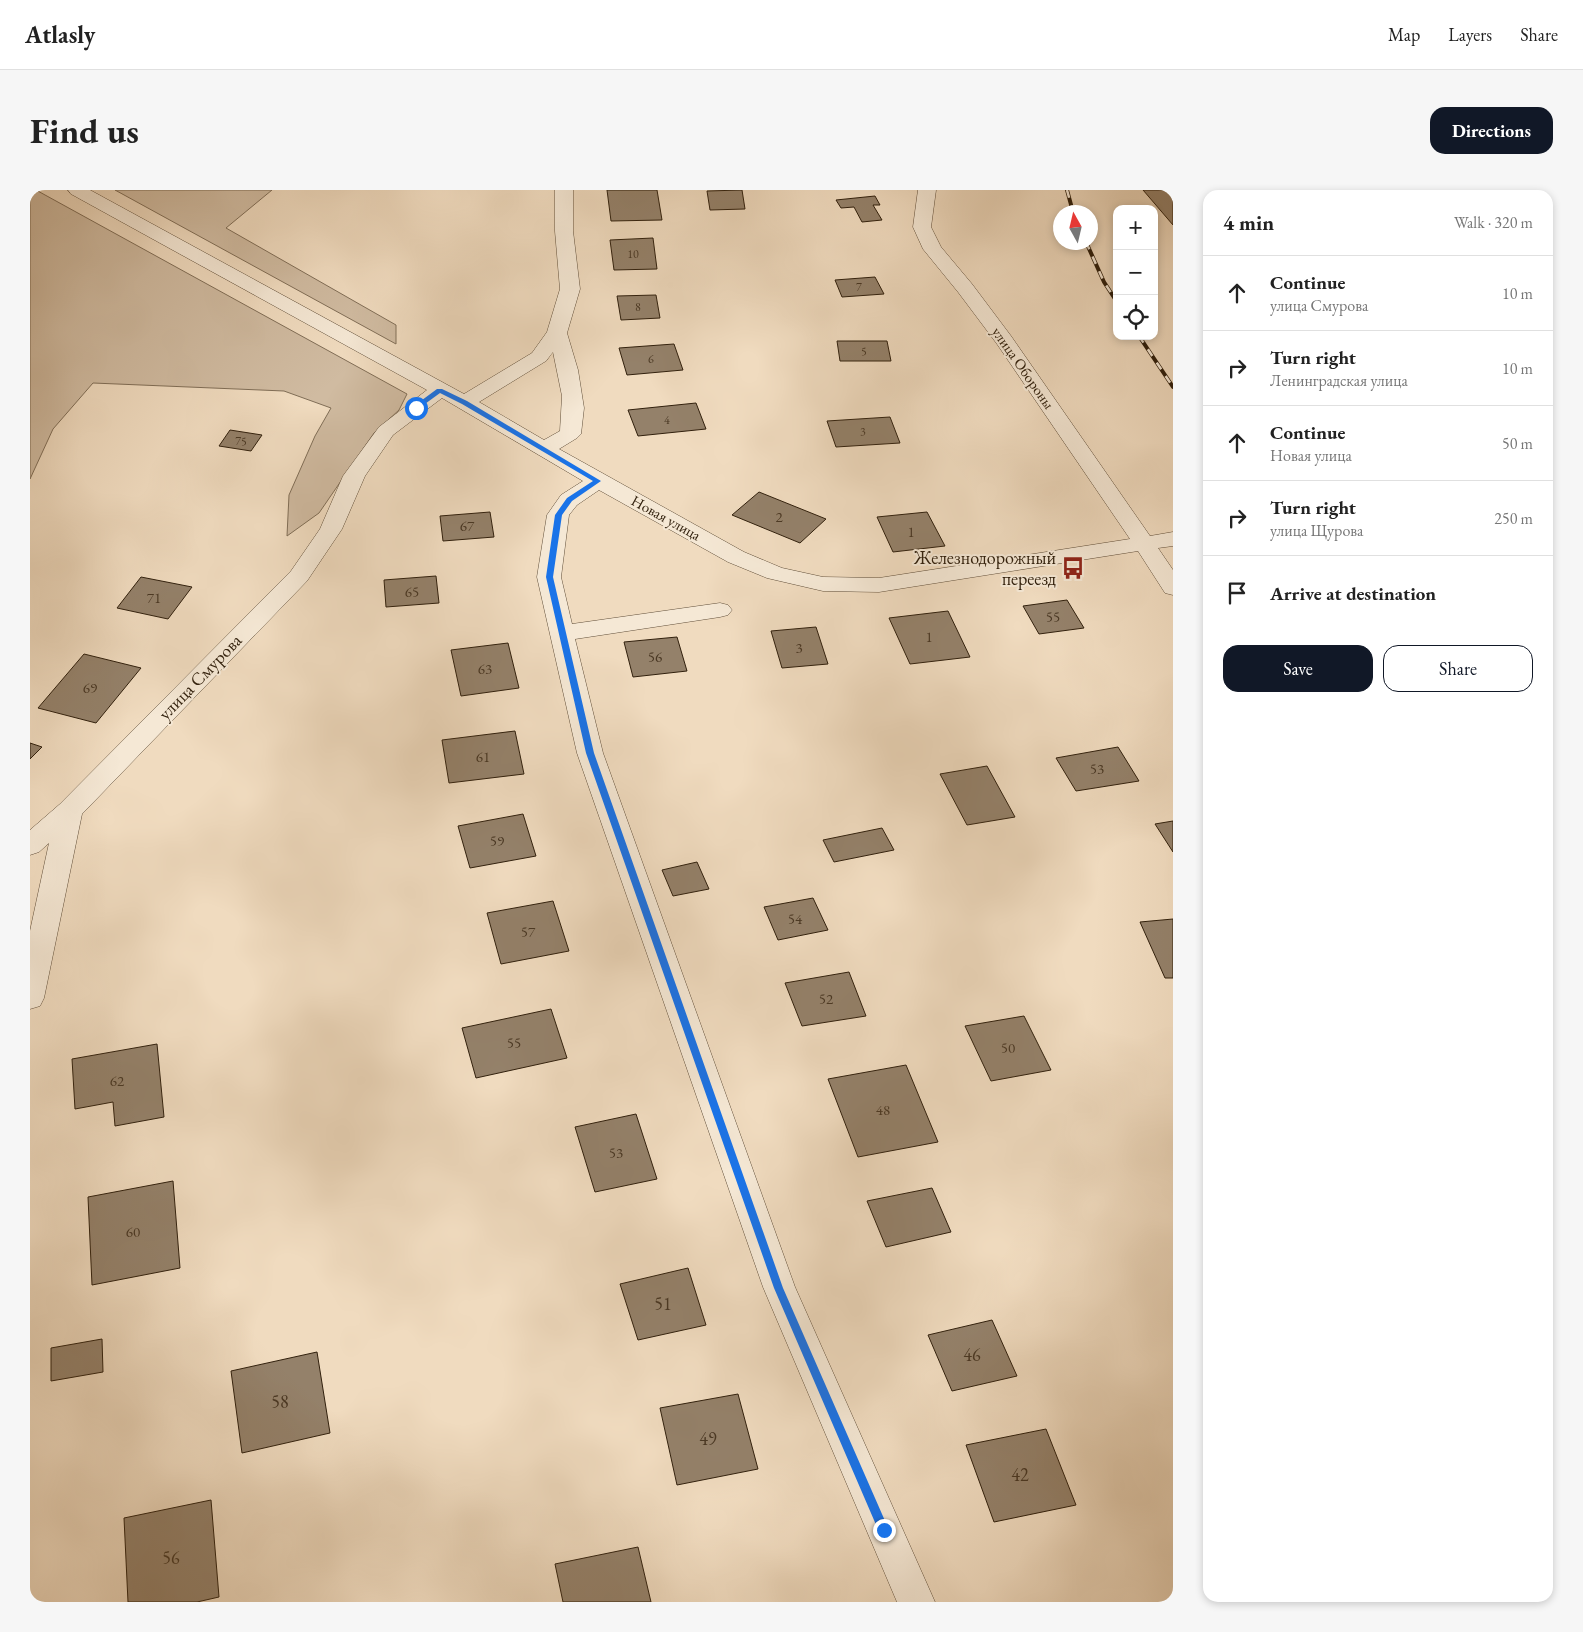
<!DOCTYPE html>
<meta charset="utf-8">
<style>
:root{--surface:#fff;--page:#f6f6f6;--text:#222;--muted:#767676;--line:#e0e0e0;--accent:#111827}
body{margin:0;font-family:"EB Garamond",serif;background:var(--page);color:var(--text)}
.controls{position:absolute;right:15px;top:15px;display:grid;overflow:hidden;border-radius:10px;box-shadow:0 2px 8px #0003}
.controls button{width:45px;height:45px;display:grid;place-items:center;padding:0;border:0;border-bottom:1px solid var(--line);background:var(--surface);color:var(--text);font:25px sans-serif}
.compass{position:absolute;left:1023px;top:15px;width:45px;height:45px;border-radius:50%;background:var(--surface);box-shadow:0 2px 8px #0003;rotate:352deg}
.stop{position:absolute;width:15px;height:15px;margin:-11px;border:4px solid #1a73e8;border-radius:50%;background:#fff}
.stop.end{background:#1a73e8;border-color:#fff;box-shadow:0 1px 5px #0008}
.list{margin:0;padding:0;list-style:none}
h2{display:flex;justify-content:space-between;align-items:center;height:65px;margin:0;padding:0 20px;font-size:21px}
h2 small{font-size:16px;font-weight:400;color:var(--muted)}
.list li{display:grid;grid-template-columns:32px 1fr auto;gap:15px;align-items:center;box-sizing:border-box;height:75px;padding:0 20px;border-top:1px solid var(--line)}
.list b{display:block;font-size:19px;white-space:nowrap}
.list p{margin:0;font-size:16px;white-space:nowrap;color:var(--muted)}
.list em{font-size:16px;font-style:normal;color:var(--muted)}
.actions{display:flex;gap:10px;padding:15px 20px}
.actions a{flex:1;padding:11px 0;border:1px solid var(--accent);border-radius:15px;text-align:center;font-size:18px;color:var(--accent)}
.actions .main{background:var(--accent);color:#fff}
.icon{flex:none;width:28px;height:28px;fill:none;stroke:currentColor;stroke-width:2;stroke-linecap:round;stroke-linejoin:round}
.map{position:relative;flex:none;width:1143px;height:1412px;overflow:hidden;border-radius:15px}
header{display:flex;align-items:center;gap:30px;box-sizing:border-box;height:70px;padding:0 25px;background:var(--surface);border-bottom:1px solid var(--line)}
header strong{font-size:24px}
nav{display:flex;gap:28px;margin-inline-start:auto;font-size:18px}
.intro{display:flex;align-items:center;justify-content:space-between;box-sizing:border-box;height:120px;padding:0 30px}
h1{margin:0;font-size:35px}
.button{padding:12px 22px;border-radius:15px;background:var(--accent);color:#fff;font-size:18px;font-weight:700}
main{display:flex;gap:30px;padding:0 30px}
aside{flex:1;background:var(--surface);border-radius:15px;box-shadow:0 2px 8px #0003}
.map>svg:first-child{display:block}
.green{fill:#d0bba1;stroke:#806e57}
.building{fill:#94816a;stroke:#31200d}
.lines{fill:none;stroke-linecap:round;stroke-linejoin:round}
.minor-casing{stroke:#614f3a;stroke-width:1}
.minor{fill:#f5e8d5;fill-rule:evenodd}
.rail-casing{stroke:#31200d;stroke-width:4}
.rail{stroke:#f5e8d5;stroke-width:2.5;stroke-dasharray:8;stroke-linecap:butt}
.route{fill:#1a73e8}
.labels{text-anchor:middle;stroke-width:4;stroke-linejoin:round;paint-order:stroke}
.far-number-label{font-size:12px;fill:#4a3824}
.far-street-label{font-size:15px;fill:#31200d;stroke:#f5e8d5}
.number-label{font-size:15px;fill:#4a3824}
.poi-label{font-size:18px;fill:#31200d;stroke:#f5e8d5;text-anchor:end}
.street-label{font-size:18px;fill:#31200d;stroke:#f5e8d5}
.near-number-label{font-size:18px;fill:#4a3824}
</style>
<header>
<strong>Atlasly</strong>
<nav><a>Map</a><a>Layers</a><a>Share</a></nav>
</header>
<div class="intro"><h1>Find us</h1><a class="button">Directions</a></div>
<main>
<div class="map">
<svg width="1143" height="1412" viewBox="0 0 1143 1412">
<rect width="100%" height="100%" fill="#f0dbbf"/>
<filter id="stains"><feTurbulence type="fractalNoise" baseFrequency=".004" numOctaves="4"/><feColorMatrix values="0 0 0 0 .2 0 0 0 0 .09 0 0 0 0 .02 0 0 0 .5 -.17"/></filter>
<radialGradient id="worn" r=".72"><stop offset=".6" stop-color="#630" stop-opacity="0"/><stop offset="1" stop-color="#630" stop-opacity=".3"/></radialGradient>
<path class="green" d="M 0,0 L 6,0 L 377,204 L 369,220 L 344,243 L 289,323 L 257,346 L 259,305 L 285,246 L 301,218 L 254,201 L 63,193 L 23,239 L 0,289 Z
M 85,0 L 242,0 L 196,38 L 366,135 L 366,154 Z"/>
<path class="building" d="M 577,0 L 627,0 L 632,30 L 581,31 Z
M 712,0 L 715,19 L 680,20 L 677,1 Z
M 1113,0 L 1143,0 L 1143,35 Z
M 845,6 L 850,15 L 843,15 L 852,30 L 832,32 L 824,17 L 811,18 L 806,10 Z
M 623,48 L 627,79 L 584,80 L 580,50 Z
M 845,87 L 854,104 L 812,107 L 805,90 Z
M 626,105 L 630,128 L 591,130 L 587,106 Z
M 807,151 L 857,151 L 861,171 L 810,171 Z
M 644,154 L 653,180 L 597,185 L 589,158 Z
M 666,213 L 676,239 L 608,246 L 598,220 Z
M 860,227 L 870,253 L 806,257 L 797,231 Z
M 200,240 L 232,245 L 221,261 L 189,256 Z
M 729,302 L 796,329 L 770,353 L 702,325 Z
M 460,322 L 464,347 L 413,351 L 410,326 Z
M 897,322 L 915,356 L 863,362 L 847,327 Z
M 406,386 L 409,413 L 356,417 L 354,390 Z
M 111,387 L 162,397 L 138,429 L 87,418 Z
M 1037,410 L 1054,438 L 1009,444 L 993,416 Z
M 918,421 L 940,467 L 880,474 L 859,428 Z
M 786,437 L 798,474 L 752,478 L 741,441 Z
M 647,447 L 657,481 L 603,487 L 594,452 Z
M 478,453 L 489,498 L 431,506 L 421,460 Z
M 54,464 L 111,478 L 66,533 L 8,518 Z
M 485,541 L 494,584 L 419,593 L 412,550 Z
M 0,553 L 12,557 L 0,569 Z
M 1088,557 L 1109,591 L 1046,601 L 1026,568 Z
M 957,576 L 985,627 L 937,635 L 910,584 Z
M 493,624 L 506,666 L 440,678 L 428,636 Z
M 1143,631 L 1143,662 L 1125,634 Z
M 852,638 L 864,660 L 804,672 L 793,650 Z
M 667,672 L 679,699 L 643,706 L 632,680 Z
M 783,708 L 798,740 L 748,750 L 734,717 Z
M 523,711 L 539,761 L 471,774 L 457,723 Z
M 1143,729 L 1143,788 L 1135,788 L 1110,732 Z
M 819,782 L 836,826 L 772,836 L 755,793 Z
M 521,819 L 537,868 L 446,888 L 432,838 Z
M 994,826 L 1021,880 L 961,891 L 935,836 Z
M 127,854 L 134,927 L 85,936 L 83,912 L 45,919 L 42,869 Z
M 876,875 L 908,952 L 828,967 L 798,889 Z
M 606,924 L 627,989 L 565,1002 L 545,937 Z
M 143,991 L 150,1078 L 62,1095 L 58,1007 Z
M 902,998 L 921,1042 L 856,1057 L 837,1011 Z
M 658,1078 L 676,1135 L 608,1150 L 590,1094 Z
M 962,1130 L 987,1186 L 922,1201 L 898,1145 Z
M 72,1149 L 73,1182 L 21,1191 L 21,1158 Z
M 287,1162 L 300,1243 L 212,1263 L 201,1181 Z
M 708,1204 L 728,1279 L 647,1295 L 630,1218 Z
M 1016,1239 L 1046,1315 L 964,1332 L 936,1255 Z
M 181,1310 L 189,1407 L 167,1412 L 98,1412 L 94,1328 Z
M 608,1357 L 621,1412 L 533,1412 L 525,1374 Z"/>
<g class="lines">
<defs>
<path id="minor" d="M 38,0 L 60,0 L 434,204 L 502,163 L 517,142 L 530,99 L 525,41 L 525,0 L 543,0 L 543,41 L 550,99 L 537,143 L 548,180 L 554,218 L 551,244 L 547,248 L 529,259 L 714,362 L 752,378 L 793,387 L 849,388 L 1100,349 L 967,154 L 928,102 L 893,59 L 883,37 L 888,0 L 906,0 L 901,37 L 911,57 L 942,94 L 981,146 L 1120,346 L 1143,342 L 1143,356 L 1128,358 L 1143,380 L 1143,405 L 1135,403 L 1108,361 L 849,402 L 793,401 L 737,388 L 698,372 L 569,300 L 547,315 L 539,325 L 531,387 L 542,434 L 690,413 L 698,415 L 702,420 L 698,425 L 690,427 L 545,449 L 573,563 L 765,1097 L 905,1412 L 867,1412 L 733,1097 L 547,563 L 507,387 L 517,325 L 531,305 L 553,291 L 412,208 L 363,245 L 335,286 L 312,339 L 277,391 L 52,624 L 14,808 L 10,816 L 0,819 L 0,741 L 19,653 L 9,662 L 0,665 L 0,640 L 30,614 L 261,381 L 290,339 L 313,286 L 349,237 L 397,200 L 41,4 ZM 523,162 L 532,206 L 530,241 L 514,250 L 449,212 L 516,171 Z"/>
</defs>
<use href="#minor" class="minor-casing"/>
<use href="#minor" class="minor"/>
<defs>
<path id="rail" d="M 1037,0 L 1043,22
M 1056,52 L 1074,92 L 1087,112
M 1109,146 L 1143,197"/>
</defs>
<use href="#rail" class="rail-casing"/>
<use href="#rail" class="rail"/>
</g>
<path class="route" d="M 407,199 L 412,199 L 437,211 L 571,291 L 542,311 L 532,325 L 523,387 L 564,563 L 753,1098 L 859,1340 L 858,1344 L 854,1345 L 850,1344 L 744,1098 L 556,563 L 516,387 L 525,325 L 537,308 L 563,291 L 432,214 L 410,203 L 388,219 L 384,219 L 384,216 Z"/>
<defs>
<symbol id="bus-bare" viewBox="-9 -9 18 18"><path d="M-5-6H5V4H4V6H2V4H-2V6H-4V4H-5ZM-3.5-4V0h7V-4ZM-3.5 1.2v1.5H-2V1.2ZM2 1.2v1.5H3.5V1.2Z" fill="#8f2418" stroke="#f5e8d5" stroke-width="2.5" paint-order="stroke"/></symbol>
</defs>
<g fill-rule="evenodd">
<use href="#bus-bare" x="1027" y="362" width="32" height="32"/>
</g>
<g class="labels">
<g class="far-number-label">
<text x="603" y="68">10</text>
<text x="829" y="101">7</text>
<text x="608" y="121">8</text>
<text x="834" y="165">5</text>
<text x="621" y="173">6</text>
<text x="637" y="234">4</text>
<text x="833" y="246">3</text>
<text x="211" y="255">75</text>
</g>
<g class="far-street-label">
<text transform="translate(993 178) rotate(55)" y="5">улица Обороны</text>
<text transform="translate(636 328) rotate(29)" y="5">Новая улица</text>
</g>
<g class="number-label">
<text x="749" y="332">2</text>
<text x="437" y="341">67</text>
<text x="881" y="347">1</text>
<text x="382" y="407">65</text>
<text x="124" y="413">71</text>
<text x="1023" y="432">55</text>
<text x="899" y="452">1</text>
<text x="769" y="463">3</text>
<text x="625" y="472">56</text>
<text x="455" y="484">63</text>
<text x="60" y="503">69</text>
<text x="453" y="572">61</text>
<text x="1067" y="584">53</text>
<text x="467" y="656">59</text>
<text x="765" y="734">54</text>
<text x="498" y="747">57</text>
<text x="796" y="814">52</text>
<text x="484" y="858">55</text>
<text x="978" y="863">50</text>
<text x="87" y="896">62</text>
<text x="853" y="925">48</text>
<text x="586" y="968">53</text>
<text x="103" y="1047">60</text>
</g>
<g class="poi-label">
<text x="1026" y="374">Железнодорожный<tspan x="1026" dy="21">переезд</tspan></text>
</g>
<g class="street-label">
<text transform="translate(170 487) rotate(-46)" y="6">улица Смурова</text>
</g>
<g class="near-number-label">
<text x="633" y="1120">51</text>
<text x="942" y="1171">46</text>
<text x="250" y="1218">58</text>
<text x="678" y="1255">49</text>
<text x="990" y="1291">42</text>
<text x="141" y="1374">56</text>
</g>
</g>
<rect width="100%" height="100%" filter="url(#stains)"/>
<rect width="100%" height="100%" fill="url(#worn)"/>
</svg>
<div class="controls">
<button>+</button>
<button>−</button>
<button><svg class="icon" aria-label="locate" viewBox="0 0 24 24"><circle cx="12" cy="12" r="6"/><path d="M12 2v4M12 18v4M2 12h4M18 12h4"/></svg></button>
</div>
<svg class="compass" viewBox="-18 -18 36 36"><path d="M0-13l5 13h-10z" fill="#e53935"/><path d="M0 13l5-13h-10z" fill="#767676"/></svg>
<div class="stop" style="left:386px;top:218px"></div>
<div class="stop end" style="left:854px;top:1340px"></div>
</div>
<aside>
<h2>4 min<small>Walk · 320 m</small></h2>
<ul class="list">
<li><svg class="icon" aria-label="ahead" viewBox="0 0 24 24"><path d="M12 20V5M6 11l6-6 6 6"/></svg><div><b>Continue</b><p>улица Смурова</p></div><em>10 m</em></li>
<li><svg class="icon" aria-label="right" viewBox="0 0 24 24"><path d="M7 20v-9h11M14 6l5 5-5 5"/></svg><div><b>Turn right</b><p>Ленинградская улица</p></div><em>10 m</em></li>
<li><svg class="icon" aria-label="ahead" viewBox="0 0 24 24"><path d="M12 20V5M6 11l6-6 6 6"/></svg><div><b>Continue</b><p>Новая улица</p></div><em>50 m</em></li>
<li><svg class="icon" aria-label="right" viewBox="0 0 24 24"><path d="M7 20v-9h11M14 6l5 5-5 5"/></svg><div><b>Turn right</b><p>улица Щурова</p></div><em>250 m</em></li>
<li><svg class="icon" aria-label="arrive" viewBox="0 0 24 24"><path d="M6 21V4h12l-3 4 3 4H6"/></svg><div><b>Arrive at destination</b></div></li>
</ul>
<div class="actions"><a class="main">Save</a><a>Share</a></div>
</aside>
</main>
